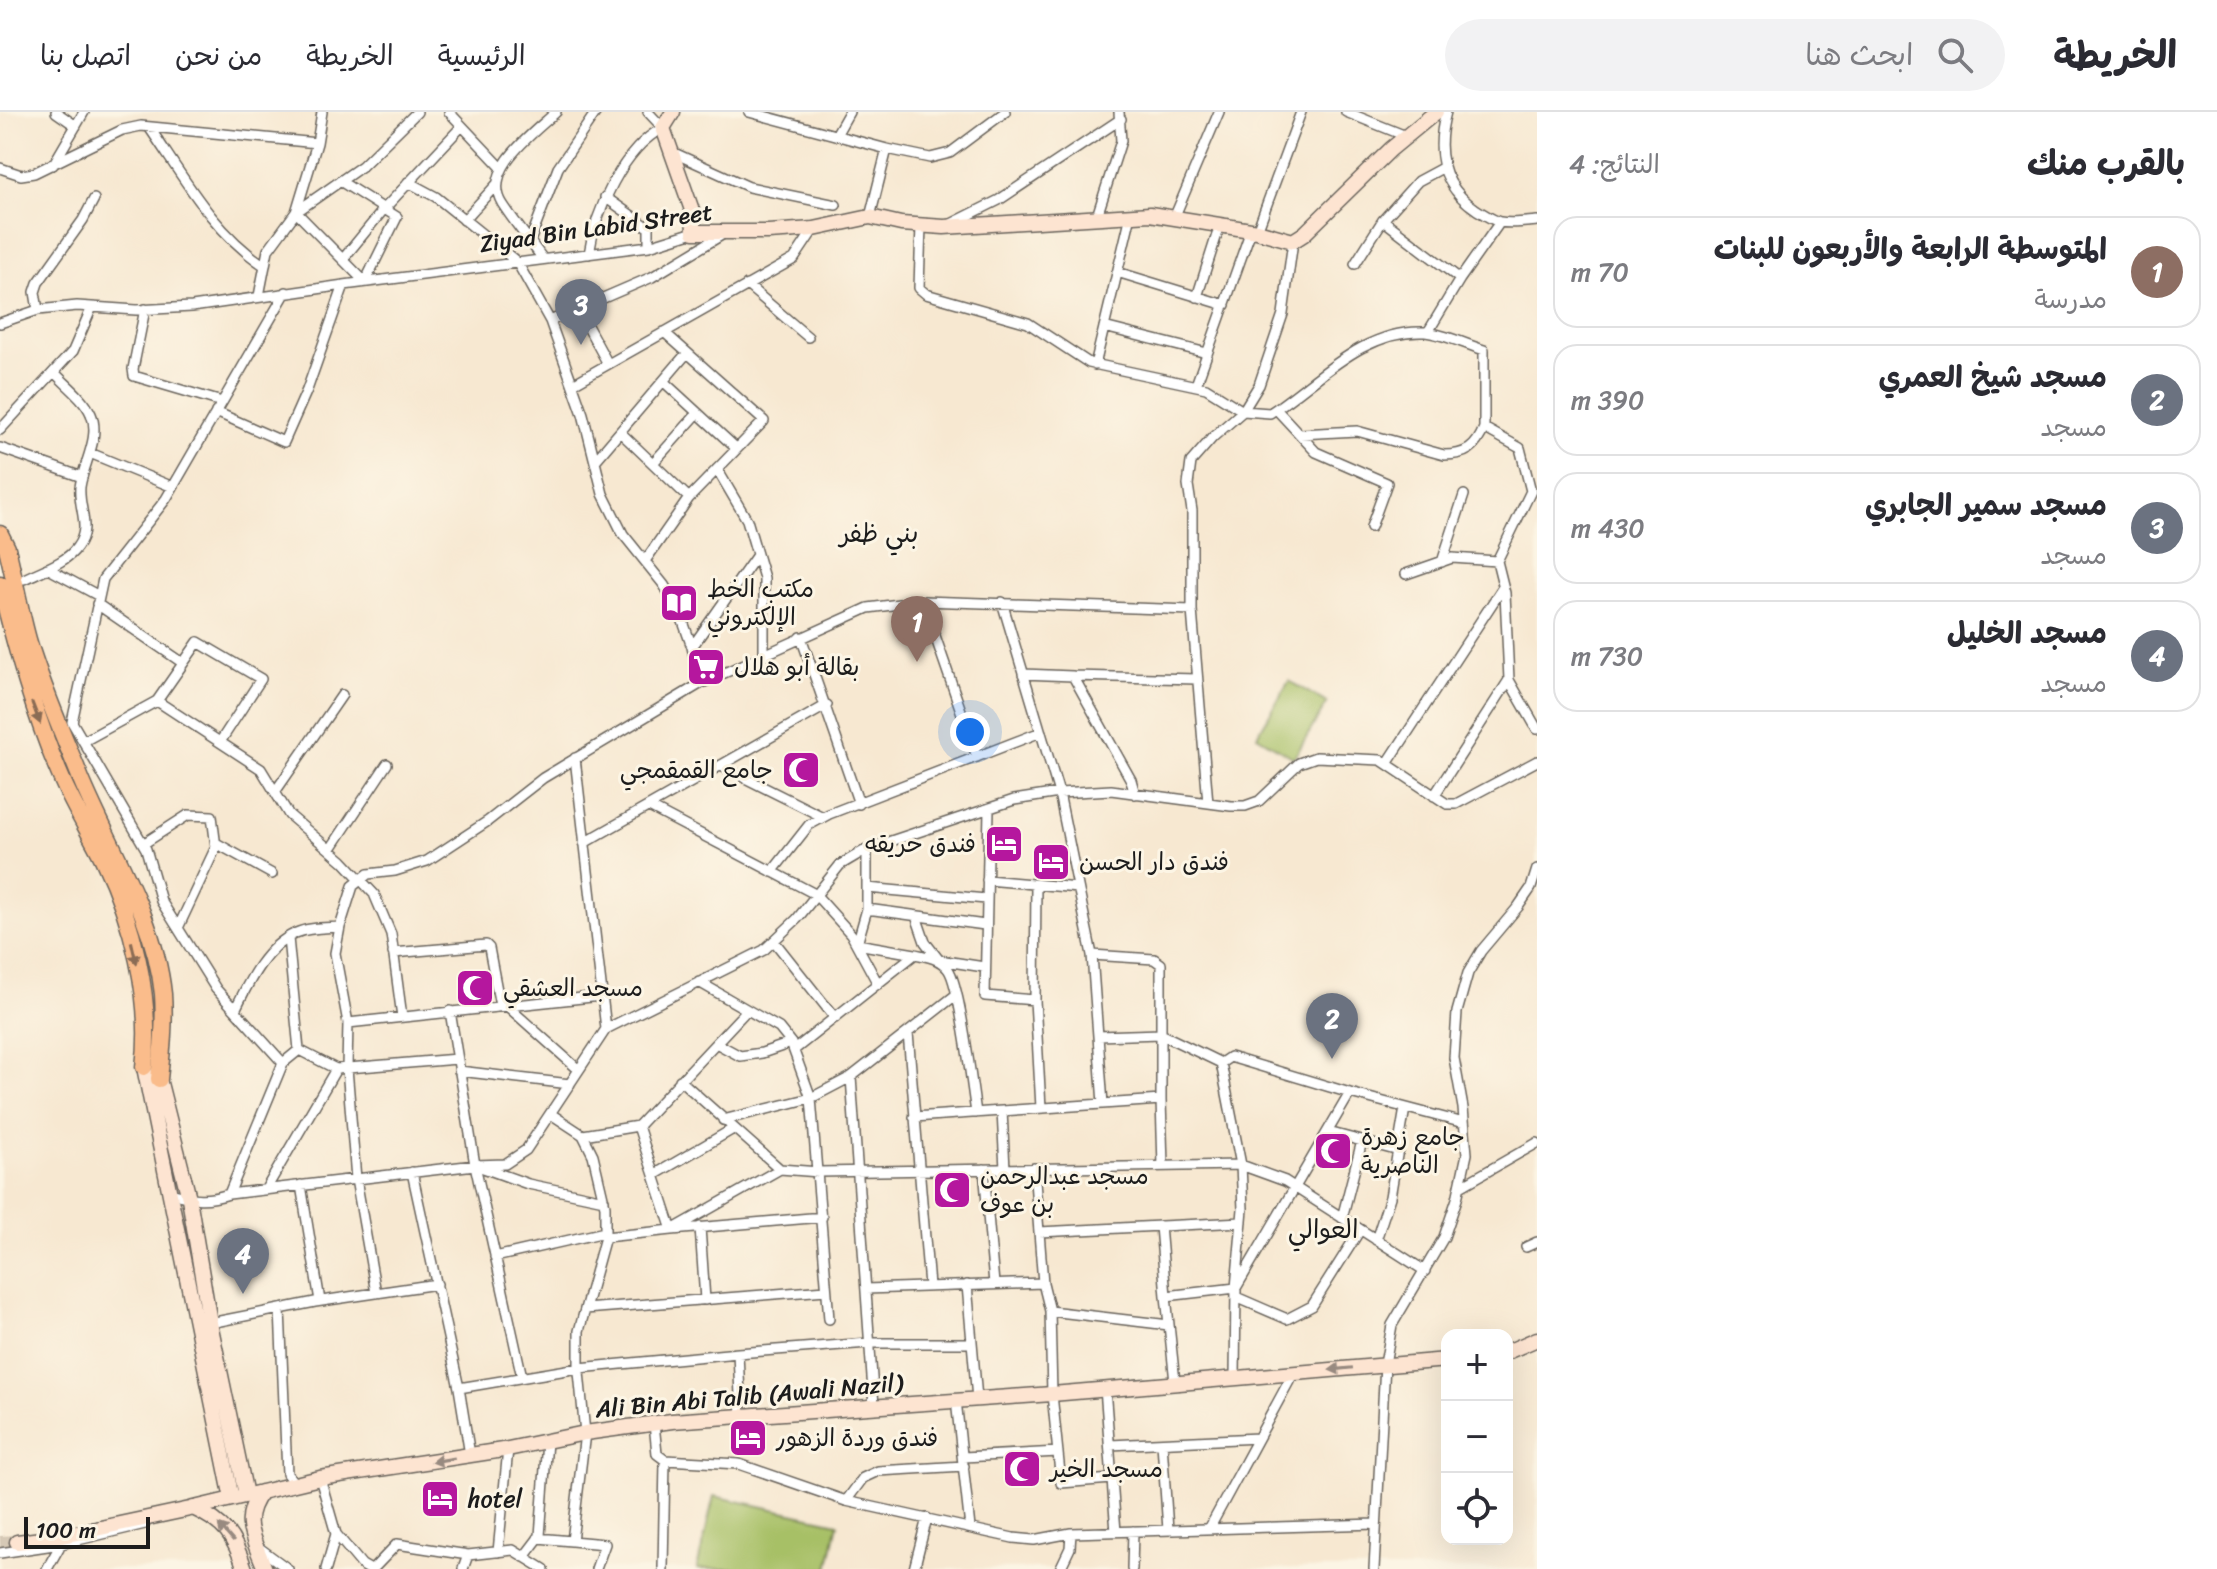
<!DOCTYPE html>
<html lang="ar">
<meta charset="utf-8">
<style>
:root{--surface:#fff;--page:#f2f2f3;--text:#2b2b33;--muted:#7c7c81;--line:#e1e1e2;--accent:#b5179e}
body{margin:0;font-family:Sriracha,"Playpen Sans Arabic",sans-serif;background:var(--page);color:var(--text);direction:rtl}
.controls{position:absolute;right:24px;bottom:24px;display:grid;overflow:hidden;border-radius:16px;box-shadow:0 8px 32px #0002}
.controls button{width:72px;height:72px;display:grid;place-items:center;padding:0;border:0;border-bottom:2px solid var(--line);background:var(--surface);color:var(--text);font:40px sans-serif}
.scale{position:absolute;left:24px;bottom:20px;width:126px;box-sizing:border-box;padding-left:8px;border:4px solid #1c1c1c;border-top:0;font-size:22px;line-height:28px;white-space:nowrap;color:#1c1c1c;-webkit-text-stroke:6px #fcf5e5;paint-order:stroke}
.you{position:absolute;left:970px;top:620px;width:28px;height:28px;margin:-20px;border:6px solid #fff;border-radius:50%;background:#1a73e8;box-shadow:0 0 0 12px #1a73e833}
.badge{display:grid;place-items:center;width:52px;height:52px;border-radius:50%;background:var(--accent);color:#fff;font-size:26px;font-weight:700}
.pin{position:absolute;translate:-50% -66px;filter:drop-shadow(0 2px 4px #0008)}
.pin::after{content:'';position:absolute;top:42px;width:28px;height:24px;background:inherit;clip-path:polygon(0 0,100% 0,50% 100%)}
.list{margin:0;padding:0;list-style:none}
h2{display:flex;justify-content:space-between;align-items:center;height:104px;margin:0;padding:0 32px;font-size:34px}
h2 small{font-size:26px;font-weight:400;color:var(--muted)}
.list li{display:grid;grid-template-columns:52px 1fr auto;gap:24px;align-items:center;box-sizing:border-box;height:112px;margin:0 16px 16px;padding:0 16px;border:2px solid var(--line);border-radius:24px}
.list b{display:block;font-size:30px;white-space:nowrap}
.list p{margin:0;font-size:26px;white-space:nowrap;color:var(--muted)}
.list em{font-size:26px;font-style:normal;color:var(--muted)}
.icon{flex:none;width:44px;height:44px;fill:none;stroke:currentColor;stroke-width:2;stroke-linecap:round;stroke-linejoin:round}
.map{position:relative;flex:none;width:1537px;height:1457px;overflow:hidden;direction:ltr}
header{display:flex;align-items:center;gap:48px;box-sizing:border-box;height:112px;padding:0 40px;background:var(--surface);border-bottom:2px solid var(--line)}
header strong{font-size:38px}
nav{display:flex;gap:44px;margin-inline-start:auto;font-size:28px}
.search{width:560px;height:72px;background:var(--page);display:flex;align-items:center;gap:20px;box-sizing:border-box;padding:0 28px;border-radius:44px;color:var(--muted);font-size:30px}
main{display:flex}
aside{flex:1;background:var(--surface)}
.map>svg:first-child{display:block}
.green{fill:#a7c066;stroke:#626e41;stroke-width:2}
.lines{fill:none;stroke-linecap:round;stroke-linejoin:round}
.secondary-tunnel{stroke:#d6c9b6;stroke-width:14;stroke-dasharray:14 7;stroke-linecap:butt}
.street-casing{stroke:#69635b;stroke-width:12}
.secondary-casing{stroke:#69635b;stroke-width:17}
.highway-casing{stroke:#69635b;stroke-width:19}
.street{stroke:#fff;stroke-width:9}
.secondary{stroke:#fde4d1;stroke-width:14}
.highway{stroke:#fabc8b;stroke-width:16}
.oneway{fill:#8b6c54}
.oneway2{fill:#988a80}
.labels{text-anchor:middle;stroke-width:6;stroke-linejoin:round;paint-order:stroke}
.street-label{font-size:24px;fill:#1c1c1c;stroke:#fcf5e5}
.poi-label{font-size:24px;fill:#1c1c1c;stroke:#fcf5e5;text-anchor:start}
.neighbourhood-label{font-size:26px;fill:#1c1c1c;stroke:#fcf5e5}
</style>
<header>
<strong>الخريطة</strong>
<div class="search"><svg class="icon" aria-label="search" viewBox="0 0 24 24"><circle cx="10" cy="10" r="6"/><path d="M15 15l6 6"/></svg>ابحث هنا</div>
<nav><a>الرئيسية</a><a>الخريطة</a><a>من نحن</a><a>اتصل بنا</a></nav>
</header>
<main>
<aside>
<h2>بالقرب منك<small>النتائج: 4</small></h2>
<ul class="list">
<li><span class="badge" style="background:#8d6e63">1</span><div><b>المتوسطة الرابعة والأربعون للبنات</b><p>مدرسة</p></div><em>70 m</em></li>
<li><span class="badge" style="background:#6b7280">2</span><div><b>مسجد شيخ العمري</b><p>مسجد</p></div><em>390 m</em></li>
<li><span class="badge" style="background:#6b7280">3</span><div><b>مسجد سمير الجابري</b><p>مسجد</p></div><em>430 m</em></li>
<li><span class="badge" style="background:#6b7280">4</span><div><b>مسجد الخليل</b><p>مسجد</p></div><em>730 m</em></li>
</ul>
</aside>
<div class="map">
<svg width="1537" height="1457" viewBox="0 0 1537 1457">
<rect width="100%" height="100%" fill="#fcf5e5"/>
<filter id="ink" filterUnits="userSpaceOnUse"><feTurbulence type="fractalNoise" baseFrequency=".0125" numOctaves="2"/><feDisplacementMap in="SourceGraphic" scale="16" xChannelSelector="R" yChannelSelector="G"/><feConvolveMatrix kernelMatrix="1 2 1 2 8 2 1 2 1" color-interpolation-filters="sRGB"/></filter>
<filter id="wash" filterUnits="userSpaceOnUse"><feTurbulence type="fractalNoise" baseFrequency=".006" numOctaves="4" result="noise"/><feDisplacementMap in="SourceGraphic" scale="32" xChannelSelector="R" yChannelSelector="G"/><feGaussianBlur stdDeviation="1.8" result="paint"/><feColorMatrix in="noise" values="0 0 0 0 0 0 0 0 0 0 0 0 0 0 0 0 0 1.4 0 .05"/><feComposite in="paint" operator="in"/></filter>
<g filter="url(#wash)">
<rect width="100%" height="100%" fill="#f7e8d1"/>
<path class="green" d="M 1289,569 L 1327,591 L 1294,646 L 1257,624 Z
M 714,1384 L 838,1411 L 828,1457 L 697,1457 Z"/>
</g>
<g filter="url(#ink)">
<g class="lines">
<path class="secondary-tunnel" d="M 0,1431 L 17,1430"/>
<defs>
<path id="street" d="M 56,0 L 76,14
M 449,0 L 501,55
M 749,0 L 887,37 L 930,46 L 950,41 L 1005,0
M 1346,0 L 1406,24
M 1446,0 C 1435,40 1442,75 1477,98 C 1484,102 1492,108 1500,110 C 1510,112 1526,110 1537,109
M 149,15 C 184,66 213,120 265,154
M 836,23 L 849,0
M 672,40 L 749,75 L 836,93
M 53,53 L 84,0
M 0,56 L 21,63 L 34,61 L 122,18 L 141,14 L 317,31
M 340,69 L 397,105 L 365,170 L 296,100 L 362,54 L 417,0
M 408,70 L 436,85 L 517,150 L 550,209 L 583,302 L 603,382 L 623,422 L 664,473 L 680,501 L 692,535 L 700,572
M 605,85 L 649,116 L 649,134
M 1097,104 L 1121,29 L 1119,0
M 870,105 L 887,37
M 1174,106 L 1219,0
M 464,108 L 497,72
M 1383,108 L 1460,167
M 951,112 L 999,88 L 1121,7
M 921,113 L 919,176 L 926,182 L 1028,211 L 1089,251 L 1206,276 L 1243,299 L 1270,301 C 1318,270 1362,217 1425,220 C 1444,222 1465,232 1484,238 L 1484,316 L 1520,336 L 1531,379 L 1497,449 L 1505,481 L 1509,568 L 1537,617
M 1257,119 L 1301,0
M 530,129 L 558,56 L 596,0
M 589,142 C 595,100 623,36 663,16 L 648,0
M 343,147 L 384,97 L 462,14
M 543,147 C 530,129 514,110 502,91 C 482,57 534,21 556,0
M 1355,152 L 1383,108 L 1418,69 L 1444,55
M 1117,160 L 1225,193
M 747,173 L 808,225
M 259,184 L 268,138 L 296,100 L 317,31 L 322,0
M 1197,185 L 1220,113
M 145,197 L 133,257 L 134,264 L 222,290
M 578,197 L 608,252
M 38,198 L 35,180 L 38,171 L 83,108 L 94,87
M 550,209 L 652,165 L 725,121
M 0,211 L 38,198 L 77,194 L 136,198 L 192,195 L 344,173 L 649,134 L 694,120
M 1104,215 L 1207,241
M 1428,220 L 1460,167 L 1500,110
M 1095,253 L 1131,103
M 663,269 L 737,337
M 573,272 L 794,147 L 814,117
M 1196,273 L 1251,118
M 1276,297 L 1316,340 L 1387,371 L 1371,415
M 216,300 L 284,330 L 307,278 L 344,173
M 0,318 L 73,239 L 92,195
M 620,320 L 689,386
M 1300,322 L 1357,319 L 1444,343 C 1466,343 1476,336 1484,316
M 0,336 L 82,365
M 90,341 L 173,375
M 595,349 L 687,241
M 653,351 L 698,301
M 717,357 L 747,408 L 764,466 L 764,542
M 645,449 L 689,386 L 764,309 L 664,220
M 1442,450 L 1464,383
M 47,456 L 99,484
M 1406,462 L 1452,446 L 1497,449
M 24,467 C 42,458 66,451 77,435 C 92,415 78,397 80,375 C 83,352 101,325 91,302 C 84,286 66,273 54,260
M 923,489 L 977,645
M 1002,490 L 1059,681 L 1092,843 L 1103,992
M 97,492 L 183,551
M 801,525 L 859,692
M 692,535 L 757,443
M 1023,562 L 1073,564 L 1131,668 L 1135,682
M 1073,564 L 1197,567
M 157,589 L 261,657 L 289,703 L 343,749 L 374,782 L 391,822 L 402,905
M 84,629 L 157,589 L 198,530 L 261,567 L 220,630
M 1387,652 L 1503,475
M 721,654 L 823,705
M 275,680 L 342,583
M 1434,684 L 1509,568
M 1208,691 L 1192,498 L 1192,399 L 1188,373 L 1191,350 L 1213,325 L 1243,299 L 1259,273 L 1283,202 L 1293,129
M 649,695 L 815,782 L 851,822 L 878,872
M 989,697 L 985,884 L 1035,888
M 216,731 L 272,762
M 584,731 L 827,593
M 143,732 L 188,703 L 212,704 L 216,735 L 178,816
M 867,737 L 867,797 L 857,832 L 915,842
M 330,738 L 387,652
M 772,760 L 809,713 L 829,702 L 1041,620
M 987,768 L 1078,776
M 1036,772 L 1035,888 L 1041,996
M 867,776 L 986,787
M 867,797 L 985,813
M 916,804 L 925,830 L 939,848 L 984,855
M 340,815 L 353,774 L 368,762 L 395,759 L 427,749 L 488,709 L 543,666 L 700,572 L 868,496 L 923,489 L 1192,498
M 288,826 L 299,938 L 336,957 L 457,947
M 774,829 L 835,906
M 393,841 L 486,833 L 489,836 L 500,894
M 1092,843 L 1154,847 L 1161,852 L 1161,988
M 699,870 L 779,916 L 791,931 L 811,986 L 829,1207
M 506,893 L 579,958
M 235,898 C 249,869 265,835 296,821 C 309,815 326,816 340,815 L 335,841 L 348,911 L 347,956 L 356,1067 L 376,1181
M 450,899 L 475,1053 L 522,1265
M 348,911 L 601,884
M 606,917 L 764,838 L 797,807 L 840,753 L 867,737 L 1014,688 L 1059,681 L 1111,678 L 1231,694 L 1245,694 L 1259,689 L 1299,651 L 1316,645 L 1381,648 L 1447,692 L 1456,692 L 1537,649
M 908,921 L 929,1174
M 1098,924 L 1161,922 L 1221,951
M 716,931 L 740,944 L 762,941 L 791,931
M 794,938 L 915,842 C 928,845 940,846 948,857 C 960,872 972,976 976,1001
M 283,951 L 216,877 L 161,789 L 146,737 L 72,610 L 103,467 L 166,387 L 286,180
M 459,959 L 570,972
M 851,965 L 874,1294
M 680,968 L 780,1057
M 1002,999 L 1005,1057
M 551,1002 L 583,1023 L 593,1043 L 605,1094 L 605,1125 L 579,1219 L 579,1260 L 585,1321 L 572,1429
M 914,1005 L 1161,988 L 1163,1054
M 723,1008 L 811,986 L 851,965 L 957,882
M 638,1014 L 672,1118 L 822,1105
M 1328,1020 L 1399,1039
M 583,1023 L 638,1014 L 747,898
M 475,1053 L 505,1052 L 526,1038 L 606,917 L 575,646
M 1034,1056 L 1043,1171 L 1050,1199 L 1052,1282 L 1061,1371 L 1112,1367
M 984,1057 L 994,1172
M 412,1060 L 459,1276 L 470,1343
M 654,1063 L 733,1017
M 301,1073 L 320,1189
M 1460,1075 L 1537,1031
M 266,1077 L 336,957
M 169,1081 C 194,1087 204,1090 229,1082 L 475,1053 L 528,1072 L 604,1088
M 229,1082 L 283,951 L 299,938
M 1342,1106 L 1362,1029
M 1160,1114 L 1166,1184
M 700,1115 L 705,1188
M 1039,1120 L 1242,1110
M 605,1125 L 672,1118 L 780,1057 L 819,1060 L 1241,1053 L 1285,1069 L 1425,1159
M 1376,1128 L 1390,1085 L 1405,996
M 1526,1135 L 1537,1130
M 495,1145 L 605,1120
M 967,1173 L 977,1287
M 866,1177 L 1043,1171
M 1236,1185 L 1287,1207 L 1312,1194 L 1360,1118
M 280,1197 L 287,1362 L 295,1372
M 585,1197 L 826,1178
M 1050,1199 L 1169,1213
M 210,1211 L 315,1190 L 437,1172
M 738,1241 L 741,1304
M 1235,1266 L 1236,1176 L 1350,981
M 1175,1270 L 1166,1184 L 1236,1176 L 1243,1097 L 1241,1053 L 1221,951 L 1230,945 L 1350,981 L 1464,1011
M 459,1276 L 579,1256 L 738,1241 L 869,1231 L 972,1231
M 1105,1276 L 1116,1420
M 956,1288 L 970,1416
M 654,1311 L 657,1342 L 665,1348 L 663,1457
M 1162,1331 L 1168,1418
M 1110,1333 L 1258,1326
M 963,1345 L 1058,1340
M 665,1348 L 739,1352 L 846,1389 L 1013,1426 L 1034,1428 L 1071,1421 L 1376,1412
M 320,1366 L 336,1422 L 326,1457
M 846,1389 L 863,1366 L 878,1359 L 964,1354
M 1209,1417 L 1293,1262
M 336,1422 L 362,1453 L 369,1457
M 538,1426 L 605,1432 L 596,1457
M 258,1435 L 288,1457
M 498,1440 L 508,1337
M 0,1441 L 61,1432 L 145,1412
M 524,1445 L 540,1424 L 547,1329
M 47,1457 L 61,1432
M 373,1457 L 397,1432 L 468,1443
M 463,1457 L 468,1443 L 513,1438 L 544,1457
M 914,1457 L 927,1406
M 1060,1457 L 1070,1436 L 1071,1421
M 1132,1457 L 1133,1419
M 1374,1457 L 1385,1252 L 1392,1213 L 1444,1125 L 1457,1087 L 1467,1042 L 1463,996 L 1454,946 L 1457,900 L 1468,861 L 1481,839 L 1518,795 L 1531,776 L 1537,757"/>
<path id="secondary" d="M 673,0 L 663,16 L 693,101 L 694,120 L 768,120 L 814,117 L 870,105 L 901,112 L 944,115 L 1150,102 L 1257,119 L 1293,129 L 1304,122 L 1391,37 L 1436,0
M 144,955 L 232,1387
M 159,967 L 189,1086 L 210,1211 L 246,1383
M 1507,1240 L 1537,1227
M 261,1380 C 239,1409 254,1427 265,1457
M 193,1396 C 225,1411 234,1424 245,1457
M 17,1430 L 58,1425 L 190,1397 L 320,1366 L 503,1338 L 585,1321 L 672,1309 L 1052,1282 L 1447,1248"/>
<path id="highway" d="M 0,422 L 7,436 C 15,468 20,500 29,531 C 43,577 63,622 81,667 C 110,737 155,805 163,882 C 165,911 162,939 159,967
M 0,472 C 17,540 35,606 63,670 C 75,697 90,721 103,747 C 132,807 153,887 144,955"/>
</defs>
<use href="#street" class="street-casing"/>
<use href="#secondary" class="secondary-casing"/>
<use href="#highway" class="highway-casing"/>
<use href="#street" class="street"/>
<use href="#secondary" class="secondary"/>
<use href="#highway" class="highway"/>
</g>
<defs><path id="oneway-solid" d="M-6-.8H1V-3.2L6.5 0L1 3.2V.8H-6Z" transform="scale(2)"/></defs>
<g class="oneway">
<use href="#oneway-solid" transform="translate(36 601) rotate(69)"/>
<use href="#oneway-solid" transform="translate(134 841) rotate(77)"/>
</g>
<g class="oneway2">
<use href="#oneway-solid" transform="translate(1341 1257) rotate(174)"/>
<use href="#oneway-solid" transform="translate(443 1348) rotate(171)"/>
<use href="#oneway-solid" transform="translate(226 1421) rotate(-131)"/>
</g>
</g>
<defs>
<symbol id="library-square" viewBox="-11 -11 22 22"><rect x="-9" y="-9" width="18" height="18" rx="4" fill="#b5179e" stroke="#fcf5e5"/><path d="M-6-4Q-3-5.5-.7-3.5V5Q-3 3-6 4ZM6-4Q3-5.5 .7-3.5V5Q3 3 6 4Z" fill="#fff"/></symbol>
<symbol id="supermarket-square" viewBox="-11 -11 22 22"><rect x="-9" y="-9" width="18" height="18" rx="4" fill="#b5179e" stroke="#fcf5e5"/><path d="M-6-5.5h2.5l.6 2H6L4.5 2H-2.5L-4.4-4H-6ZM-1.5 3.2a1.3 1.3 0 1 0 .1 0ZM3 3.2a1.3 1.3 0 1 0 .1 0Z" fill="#fff"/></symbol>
<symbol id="mosque-square" viewBox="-11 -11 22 22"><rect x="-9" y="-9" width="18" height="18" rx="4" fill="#b5179e" stroke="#fcf5e5"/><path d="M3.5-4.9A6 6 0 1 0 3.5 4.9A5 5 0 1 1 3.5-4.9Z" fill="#fff"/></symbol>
<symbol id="hotel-square" viewBox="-11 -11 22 22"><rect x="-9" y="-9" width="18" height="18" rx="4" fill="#b5179e" stroke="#fcf5e5"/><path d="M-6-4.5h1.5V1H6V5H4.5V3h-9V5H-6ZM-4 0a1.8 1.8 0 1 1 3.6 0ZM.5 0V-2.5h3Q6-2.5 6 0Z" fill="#fff"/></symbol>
</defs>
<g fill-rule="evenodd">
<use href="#library-square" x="657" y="469" width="44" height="44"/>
<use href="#supermarket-square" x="684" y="533" width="44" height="44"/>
<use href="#mosque-square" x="779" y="636" width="44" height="44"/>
<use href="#hotel-square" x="982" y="710" width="44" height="44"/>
<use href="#hotel-square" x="1029" y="728" width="44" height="44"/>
<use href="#mosque-square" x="453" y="854" width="44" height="44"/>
<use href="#mosque-square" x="1311" y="1017" width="44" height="44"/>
<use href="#mosque-square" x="930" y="1056" width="44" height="44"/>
<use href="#hotel-square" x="726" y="1304" width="44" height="44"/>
<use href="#mosque-square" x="1000" y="1335" width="44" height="44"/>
<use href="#hotel-square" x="418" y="1365" width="44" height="44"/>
</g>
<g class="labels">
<g class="street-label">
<text transform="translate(596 116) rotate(-8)" y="8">Ziyad Bin Labid Street</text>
<text transform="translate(749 1284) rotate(-5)" y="8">Ali Bin Abi Talib (Awali Nazil)</text>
</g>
<g class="poi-label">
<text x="707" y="485">مكتب الخط<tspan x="707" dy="28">الإلكتروني</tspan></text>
<text x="734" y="563">بقالة أبو هلال</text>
<text x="773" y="666" text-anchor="end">جامع القمقمجي</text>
<text x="976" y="740" text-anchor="end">فندق حريقه</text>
<text x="1079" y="758">فندق دار الحسن</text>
<text x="503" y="884">مسجد العشقي</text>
<text x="1361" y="1033">جامع زهرة<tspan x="1361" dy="28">الناصرية</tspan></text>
<text x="980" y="1072">مسجد عبدالرحمن<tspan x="980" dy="28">بن عوف</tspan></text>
<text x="776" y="1334">فندق وردة الزهور</text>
<text x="1050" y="1365">مسجد الخير</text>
<text x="468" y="1395">hotel</text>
</g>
<g class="neighbourhood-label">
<text x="879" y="430">بني ظفر</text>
<text x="1323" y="1126">العوالي</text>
</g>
</g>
</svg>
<div class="controls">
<button>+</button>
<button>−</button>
<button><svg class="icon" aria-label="locate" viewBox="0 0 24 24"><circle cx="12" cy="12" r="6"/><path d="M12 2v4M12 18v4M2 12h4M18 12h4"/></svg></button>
</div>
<div class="scale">100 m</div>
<div class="you"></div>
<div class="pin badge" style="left:917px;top:550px;background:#8d6e63">1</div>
<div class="pin badge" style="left:1332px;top:947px;background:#6b7280">2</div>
<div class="pin badge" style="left:581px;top:233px;background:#6b7280">3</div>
<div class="pin badge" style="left:243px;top:1182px;background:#6b7280">4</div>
</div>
</main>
